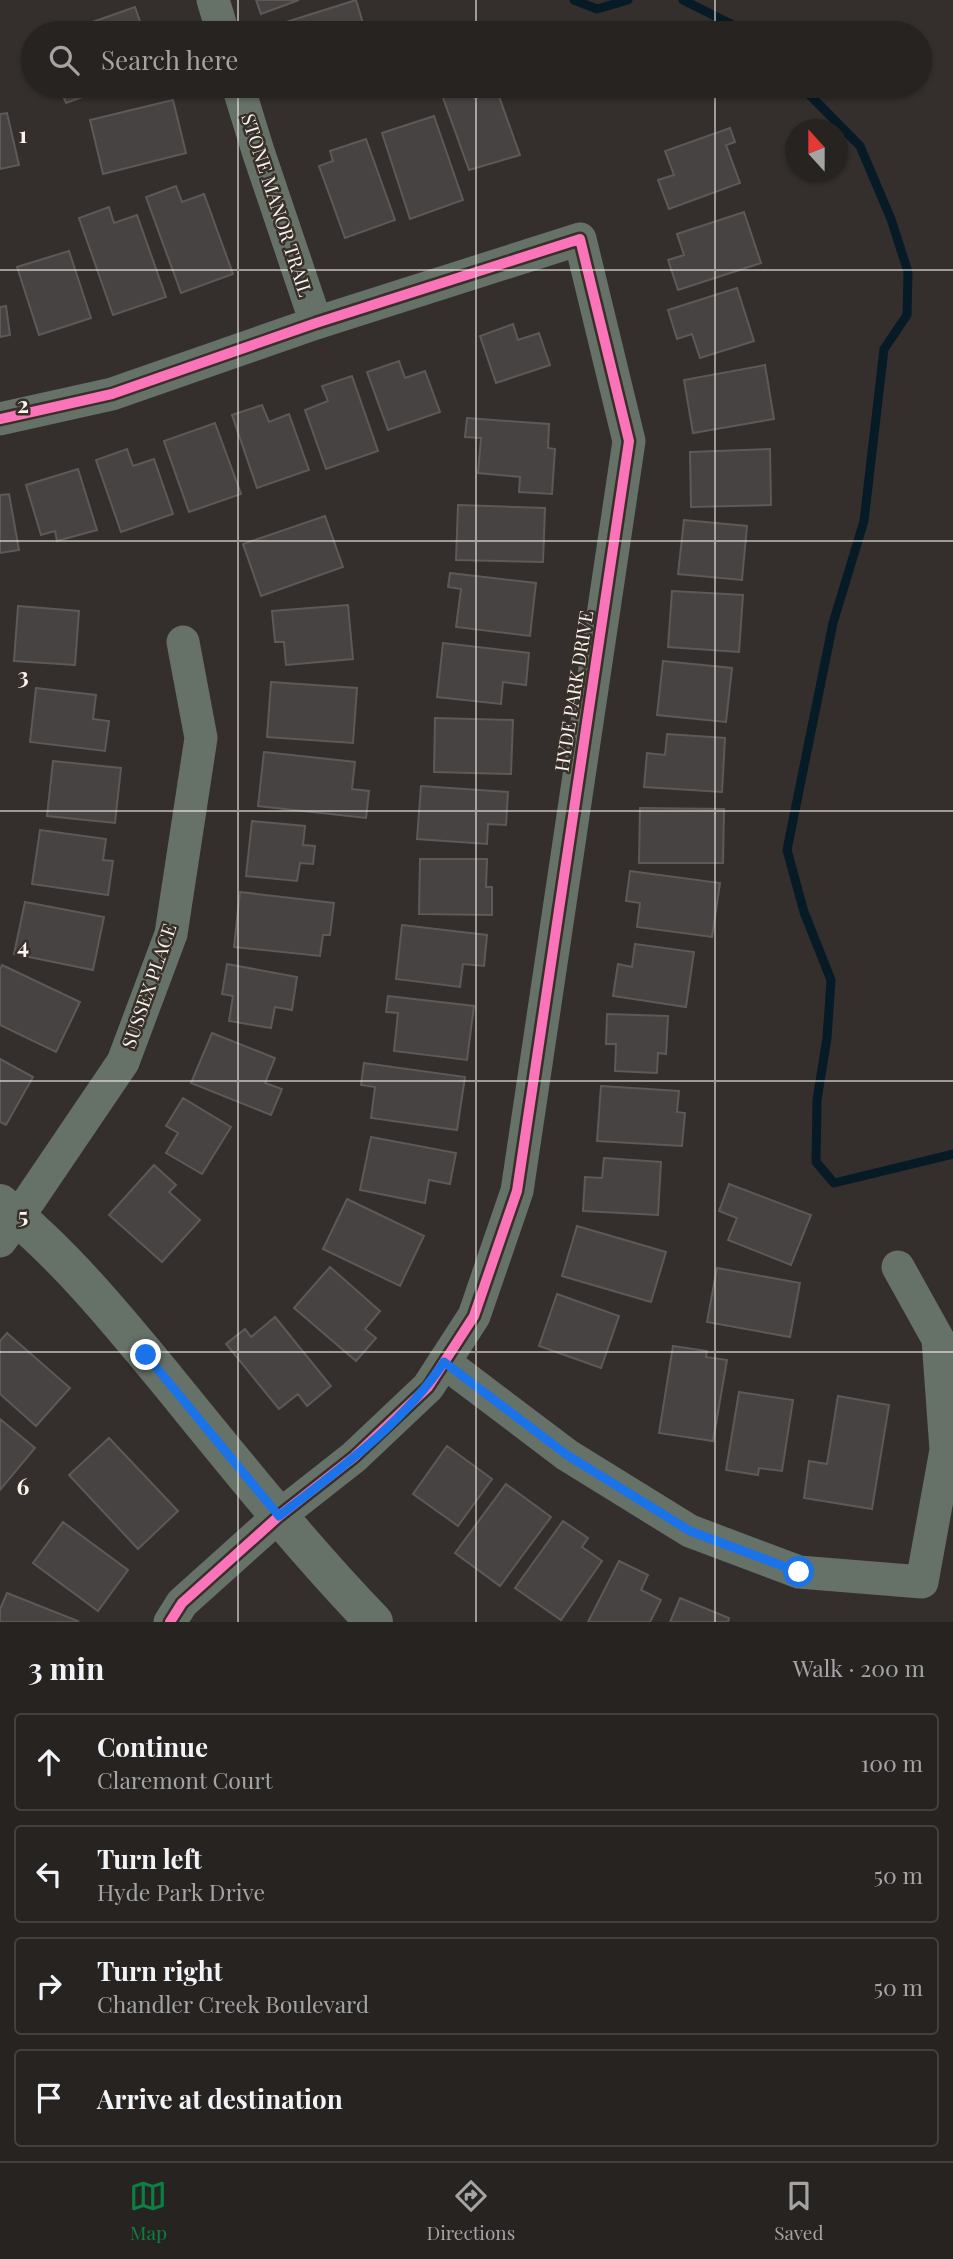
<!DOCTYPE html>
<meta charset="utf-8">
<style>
:root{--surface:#272321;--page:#2f2b2a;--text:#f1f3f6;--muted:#a4a4a5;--line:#43403f;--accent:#0b8043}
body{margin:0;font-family:"Playfair Display",serif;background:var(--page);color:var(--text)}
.compass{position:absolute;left:785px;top:119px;width:63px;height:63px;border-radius:50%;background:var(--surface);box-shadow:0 2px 5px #0004;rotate:339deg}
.stop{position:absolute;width:21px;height:21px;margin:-16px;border:5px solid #1a73e8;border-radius:50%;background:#fff}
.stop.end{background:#1a73e8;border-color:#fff;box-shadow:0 2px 7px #0008}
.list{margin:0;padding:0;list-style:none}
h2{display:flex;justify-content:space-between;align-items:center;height:91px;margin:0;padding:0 28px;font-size:30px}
h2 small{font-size:23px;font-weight:400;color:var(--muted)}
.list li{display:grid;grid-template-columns:46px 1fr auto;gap:21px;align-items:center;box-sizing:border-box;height:98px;margin:0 14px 14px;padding:0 14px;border:2px solid var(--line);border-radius:7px}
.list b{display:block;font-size:26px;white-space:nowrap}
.list p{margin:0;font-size:23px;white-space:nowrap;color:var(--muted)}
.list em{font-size:23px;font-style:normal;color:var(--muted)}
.icon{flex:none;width:38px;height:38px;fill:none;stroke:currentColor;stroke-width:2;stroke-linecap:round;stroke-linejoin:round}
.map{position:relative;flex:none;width:953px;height:1622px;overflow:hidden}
.search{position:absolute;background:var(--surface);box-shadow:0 2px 5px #0004;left:21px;right:21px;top:21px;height:77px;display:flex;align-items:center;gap:18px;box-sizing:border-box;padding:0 24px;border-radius:38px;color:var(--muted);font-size:26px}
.sheet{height:539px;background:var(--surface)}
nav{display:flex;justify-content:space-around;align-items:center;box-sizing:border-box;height:98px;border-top:2px solid var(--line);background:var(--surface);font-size:19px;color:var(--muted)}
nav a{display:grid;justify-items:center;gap:4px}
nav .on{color:var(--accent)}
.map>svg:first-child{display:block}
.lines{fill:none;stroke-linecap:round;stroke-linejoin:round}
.stream{stroke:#071b26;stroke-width:9}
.building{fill:#474343;stroke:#5d5958;stroke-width:2}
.minor{stroke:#667168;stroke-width:33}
.tertiary{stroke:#667168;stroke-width:38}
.cycleway-casing{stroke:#372f28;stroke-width:15}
.cycleway{stroke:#fb73b8;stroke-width:10}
.route{stroke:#1a73e8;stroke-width:9}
.grid{fill:none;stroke:#f9f4ef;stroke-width:2;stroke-opacity:0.55}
.labels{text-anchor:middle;stroke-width:5;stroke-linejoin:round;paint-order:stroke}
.street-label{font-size:19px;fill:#f9f4ef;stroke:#372f28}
.grid-label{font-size:23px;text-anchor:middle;font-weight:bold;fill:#f9f4ef;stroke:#372f28;stroke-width:5;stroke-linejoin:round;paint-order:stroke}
</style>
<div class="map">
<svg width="953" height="1622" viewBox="0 0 953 1622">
<rect width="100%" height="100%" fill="#342f2c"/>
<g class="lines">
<path class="stream" d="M 574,0 L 597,9 L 628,0
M 683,0 L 749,33
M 801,86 L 860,146 L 891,219 L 908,272 L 907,315 L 884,349 L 864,521 L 833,623 L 787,850 L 804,912 L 831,980 L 827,1038 L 817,1100 L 816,1162 L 834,1183 L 953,1154"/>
</g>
<path class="building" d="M 256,0 L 299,0 L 261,14 Z
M 356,0 L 366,33 L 265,33 L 264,29 Z
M 135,7 L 144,33 L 61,33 Z
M 59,86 L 113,86 L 66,103 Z
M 458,86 L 469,86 L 474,99 L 497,91 L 520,155 L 469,170 L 441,92 Z
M 173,100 L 186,153 L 103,174 L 90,120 Z
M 7,113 L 19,165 L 0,169 L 0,114 Z
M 434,116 L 463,200 L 410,219 L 382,133 Z
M 730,128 L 735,142 L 726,145 L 740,183 L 669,209 L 658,180 L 674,175 L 665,151 Z
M 366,139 L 395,220 L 345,238 L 319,166 L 333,161 L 330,151 Z
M 176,186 L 182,202 L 204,194 L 233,274 L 181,293 L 146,197 Z
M 109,207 L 114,223 L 137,215 L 166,297 L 113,315 L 79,218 Z
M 744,212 L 761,263 L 678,290 L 668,260 L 684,255 L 677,234 Z
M 69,251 L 91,318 L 39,335 L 17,267 Z
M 737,288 L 754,341 L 700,358 L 692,334 L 677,339 L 668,310 Z
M 6,306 L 10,335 L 0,337 L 0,307 Z
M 513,324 L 518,340 L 539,333 L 550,365 L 496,383 L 480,336 Z
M 399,361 L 405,378 L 425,371 L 440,412 L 388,430 L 367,372 Z
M 765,365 L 774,419 L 693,433 L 684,380 Z
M 352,376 L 378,451 L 326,469 L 305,410 L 328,401 L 322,386 Z
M 262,405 L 269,422 L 289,414 L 309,470 L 257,488 L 232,415 Z
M 467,418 L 549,424 L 548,448 L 555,449 L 552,494 L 519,492 L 520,477 L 478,473 L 481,438 L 465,437 Z
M 215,423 L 241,494 L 189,512 L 164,441 Z
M 127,449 L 133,466 L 154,459 L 173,514 L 121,532 L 96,460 Z
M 770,449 L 771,505 L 691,507 L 690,452 Z
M 78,469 L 97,530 L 57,541 L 55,531 L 41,535 L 26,485 Z
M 9,494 L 19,550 L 0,553 L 0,495 Z
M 458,505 L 545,508 L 543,562 L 456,560 Z
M 325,516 L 343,567 L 261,596 L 243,544 Z
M 684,520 L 747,526 L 742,580 L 678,574 Z
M 450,573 L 536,583 L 530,636 L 456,627 L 461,589 L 448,587 Z
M 672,591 L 743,595 L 739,652 L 668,647 Z
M 348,605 L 353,659 L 286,665 L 284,642 L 275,642 L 272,611 Z
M 18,606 L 79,611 L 75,665 L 14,661 Z
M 443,643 L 529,653 L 526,685 L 503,682 L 501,704 L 437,697 Z
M 663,661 L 732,668 L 726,722 L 657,715 Z
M 271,682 L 357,688 L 353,743 L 267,737 Z
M 36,688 L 96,695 L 93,719 L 109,721 L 105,751 L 30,742 Z
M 435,718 L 513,720 L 511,774 L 434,772 Z
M 667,734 L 725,738 L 722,792 L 644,787 L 647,753 L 665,755 Z
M 264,752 L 355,762 L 352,789 L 369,791 L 366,818 L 258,806 Z
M 53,761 L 121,768 L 115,823 L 47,816 Z
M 421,786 L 508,792 L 506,825 L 488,824 L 487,844 L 417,839 Z
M 640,808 L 724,809 L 723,863 L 639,863 Z
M 252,821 L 305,826 L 303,845 L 315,846 L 313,864 L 300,863 L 297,881 L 246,876 Z
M 40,830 L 106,839 L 103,860 L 113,861 L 108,895 L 32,884 Z
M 420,859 L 487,859 L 486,887 L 492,887 L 492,915 L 419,914 Z
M 630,871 L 720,883 L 712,937 L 637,927 L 640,903 L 626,901 Z
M 240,892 L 334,903 L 330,935 L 323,935 L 320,956 L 234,947 Z
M 25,902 L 104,917 L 93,970 L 14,954 Z
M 402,925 L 487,935 L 484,966 L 463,964 L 460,987 L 396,979 Z
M 635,944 L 694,952 L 686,1007 L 613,996 L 618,964 L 632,967 Z
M 227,964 L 297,977 L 292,1010 L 275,1007 L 271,1028 L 229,1021 L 233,996 L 222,994 Z
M 2,965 L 80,1002 L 56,1052 L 0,1025 L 0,969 Z
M 388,996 L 474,1006 L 467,1060 L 394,1051 L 398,1013 L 386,1012 Z
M 607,1014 L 668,1016 L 666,1054 L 658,1053 L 657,1073 L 615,1071 L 616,1044 L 606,1044 Z
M 212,1033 L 275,1058 L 265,1083 L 282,1089 L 271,1115 L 191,1083 Z
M 0,1059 L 33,1077 L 6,1125 L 0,1122 Z
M 364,1063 L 465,1077 L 457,1130 L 371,1118 L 375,1087 L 361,1085 Z
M 601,1086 L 679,1091 L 677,1112 L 685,1113 L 682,1146 L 597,1141 Z
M 183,1098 L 231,1127 L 202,1174 L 166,1153 L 178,1133 L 166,1126 Z
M 371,1137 L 456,1153 L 450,1184 L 429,1180 L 425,1203 L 360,1190 Z
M 604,1158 L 661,1162 L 658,1215 L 583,1211 L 585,1177 L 602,1178 Z
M 154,1165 L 176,1185 L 169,1192 L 200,1220 L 162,1262 L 109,1215 Z
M 729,1184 L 811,1215 L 791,1265 L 728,1240 L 737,1218 L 719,1211 Z
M 347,1199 L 424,1236 L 400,1286 L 323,1249 Z
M 577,1226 L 666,1252 L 651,1302 L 562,1276 Z
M 330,1267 L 380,1311 L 365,1329 L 376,1338 L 356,1361 L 294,1308 Z
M 717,1268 L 800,1283 L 790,1337 L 707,1322 Z
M 557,1294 L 619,1316 L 601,1368 L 539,1346 Z
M 275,1317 L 331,1386 L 307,1406 L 298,1394 L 279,1409 L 226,1344 L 245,1329 L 251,1337 Z
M 7,1333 L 70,1388 L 36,1426 L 0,1394 L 0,1341 Z
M 673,1346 L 707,1351 L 706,1357 L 727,1360 L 713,1441 L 659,1433 Z
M 739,1392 L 793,1400 L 782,1471 L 759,1468 L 758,1475 L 726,1470 Z
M 838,1396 L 889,1405 L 872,1509 L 804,1498 L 809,1461 L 827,1464 Z
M 0,1419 L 35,1448 L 0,1490 Z
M 109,1438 L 178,1511 L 138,1549 L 69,1475 Z
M 447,1446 L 492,1479 L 458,1526 L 413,1494 Z
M 506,1484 L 551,1517 L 500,1586 L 455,1553 Z
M 563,1521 L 588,1538 L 582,1547 L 602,1561 L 561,1620 L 515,1588 Z
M 63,1522 L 128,1570 L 98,1611 L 33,1563 Z
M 619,1561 L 648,1575 L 641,1590 L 661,1600 L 650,1622 L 588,1622 Z
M 7,1593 L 78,1621 L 77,1622 L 0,1622 L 0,1609 Z
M 680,1598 L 729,1618 L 728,1622 L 670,1622 Z"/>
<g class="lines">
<path class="minor" d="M 213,0 L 223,33
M 238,86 L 258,151 L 316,323
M 0,419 L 112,394 L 316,323 L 580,239 L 629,441 L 517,1191 L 474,1316 L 428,1387 L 354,1457 L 279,1516 L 182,1603 L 170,1622
M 0,1241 L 18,1217 L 123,1062 L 171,934 L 201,738 L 183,642
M 444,1362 L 567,1455 L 690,1531 L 799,1572 L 922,1582 L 946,1450 L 938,1339 L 898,1267"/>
<path class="tertiary" d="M 0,1203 C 63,1253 116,1318 167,1380 C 234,1462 300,1545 374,1622"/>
<defs>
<path id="cycleway" d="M 0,419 L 112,394 L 316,323 L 580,239 L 629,441 L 517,1191 L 474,1316 L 428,1387 L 354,1457 L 279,1516 L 182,1603 L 170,1622"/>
</defs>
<use href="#cycleway" class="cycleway-casing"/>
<use href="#cycleway" class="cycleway"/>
</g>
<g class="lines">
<path class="route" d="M 146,1355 L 279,1516 C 337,1471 404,1423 444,1362 L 567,1455 L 690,1531 L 799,1572"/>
</g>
<path class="grid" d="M 238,0 L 238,33M 476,0 L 476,33M 715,0 L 715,33M 238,86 L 238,1622M 476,86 L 476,1622M 715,86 L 715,1622M 0,270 L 953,270M 0,541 L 953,541M 0,811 L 953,811M 0,1081 L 953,1081M 0,1352 L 953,1352"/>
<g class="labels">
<g class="street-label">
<text transform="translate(277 205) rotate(72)" y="7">STONE MANOR TRAIL</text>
<text transform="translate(574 691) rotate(-81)" y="7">HYDE PARK DRIVE</text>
<text transform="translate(149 986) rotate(-71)" y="7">SUSSEX PLACE</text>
</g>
</g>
<g class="grid-label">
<text x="23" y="143">1</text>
<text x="23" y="413">2</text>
<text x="23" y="684">3</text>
<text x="23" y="954">4</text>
<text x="23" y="1224">5</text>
<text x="23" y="1495">6</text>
</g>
</svg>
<svg class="compass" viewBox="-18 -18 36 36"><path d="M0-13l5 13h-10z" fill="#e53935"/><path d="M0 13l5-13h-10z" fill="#a4a4a5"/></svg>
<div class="stop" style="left:799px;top:1572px"></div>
<div class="stop end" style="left:146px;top:1355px"></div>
<div class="search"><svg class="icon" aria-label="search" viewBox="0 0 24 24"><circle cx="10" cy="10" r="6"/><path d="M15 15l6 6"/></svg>Search here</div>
</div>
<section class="sheet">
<h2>3 min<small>Walk · 200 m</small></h2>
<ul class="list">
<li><svg class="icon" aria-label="ahead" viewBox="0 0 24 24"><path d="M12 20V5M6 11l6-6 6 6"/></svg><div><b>Continue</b><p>Claremont Court</p></div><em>100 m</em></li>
<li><svg class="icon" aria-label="left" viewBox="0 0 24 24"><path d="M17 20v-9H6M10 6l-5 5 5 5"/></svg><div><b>Turn left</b><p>Hyde Park Drive</p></div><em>50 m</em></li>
<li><svg class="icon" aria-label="right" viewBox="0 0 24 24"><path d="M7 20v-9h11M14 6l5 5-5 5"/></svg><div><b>Turn right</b><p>Chandler Creek Boulevard</p></div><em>50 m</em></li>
<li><svg class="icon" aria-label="arrive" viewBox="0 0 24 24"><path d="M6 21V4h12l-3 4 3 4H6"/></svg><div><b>Arrive at destination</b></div></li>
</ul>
</section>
<nav>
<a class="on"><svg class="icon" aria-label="map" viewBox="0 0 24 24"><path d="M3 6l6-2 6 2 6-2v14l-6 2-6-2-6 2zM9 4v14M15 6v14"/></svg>Map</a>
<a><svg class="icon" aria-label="directions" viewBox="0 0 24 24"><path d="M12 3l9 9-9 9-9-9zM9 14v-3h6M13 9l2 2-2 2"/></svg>Directions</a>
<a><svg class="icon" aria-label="saved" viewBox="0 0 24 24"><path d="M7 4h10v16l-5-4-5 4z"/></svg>Saved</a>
</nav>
